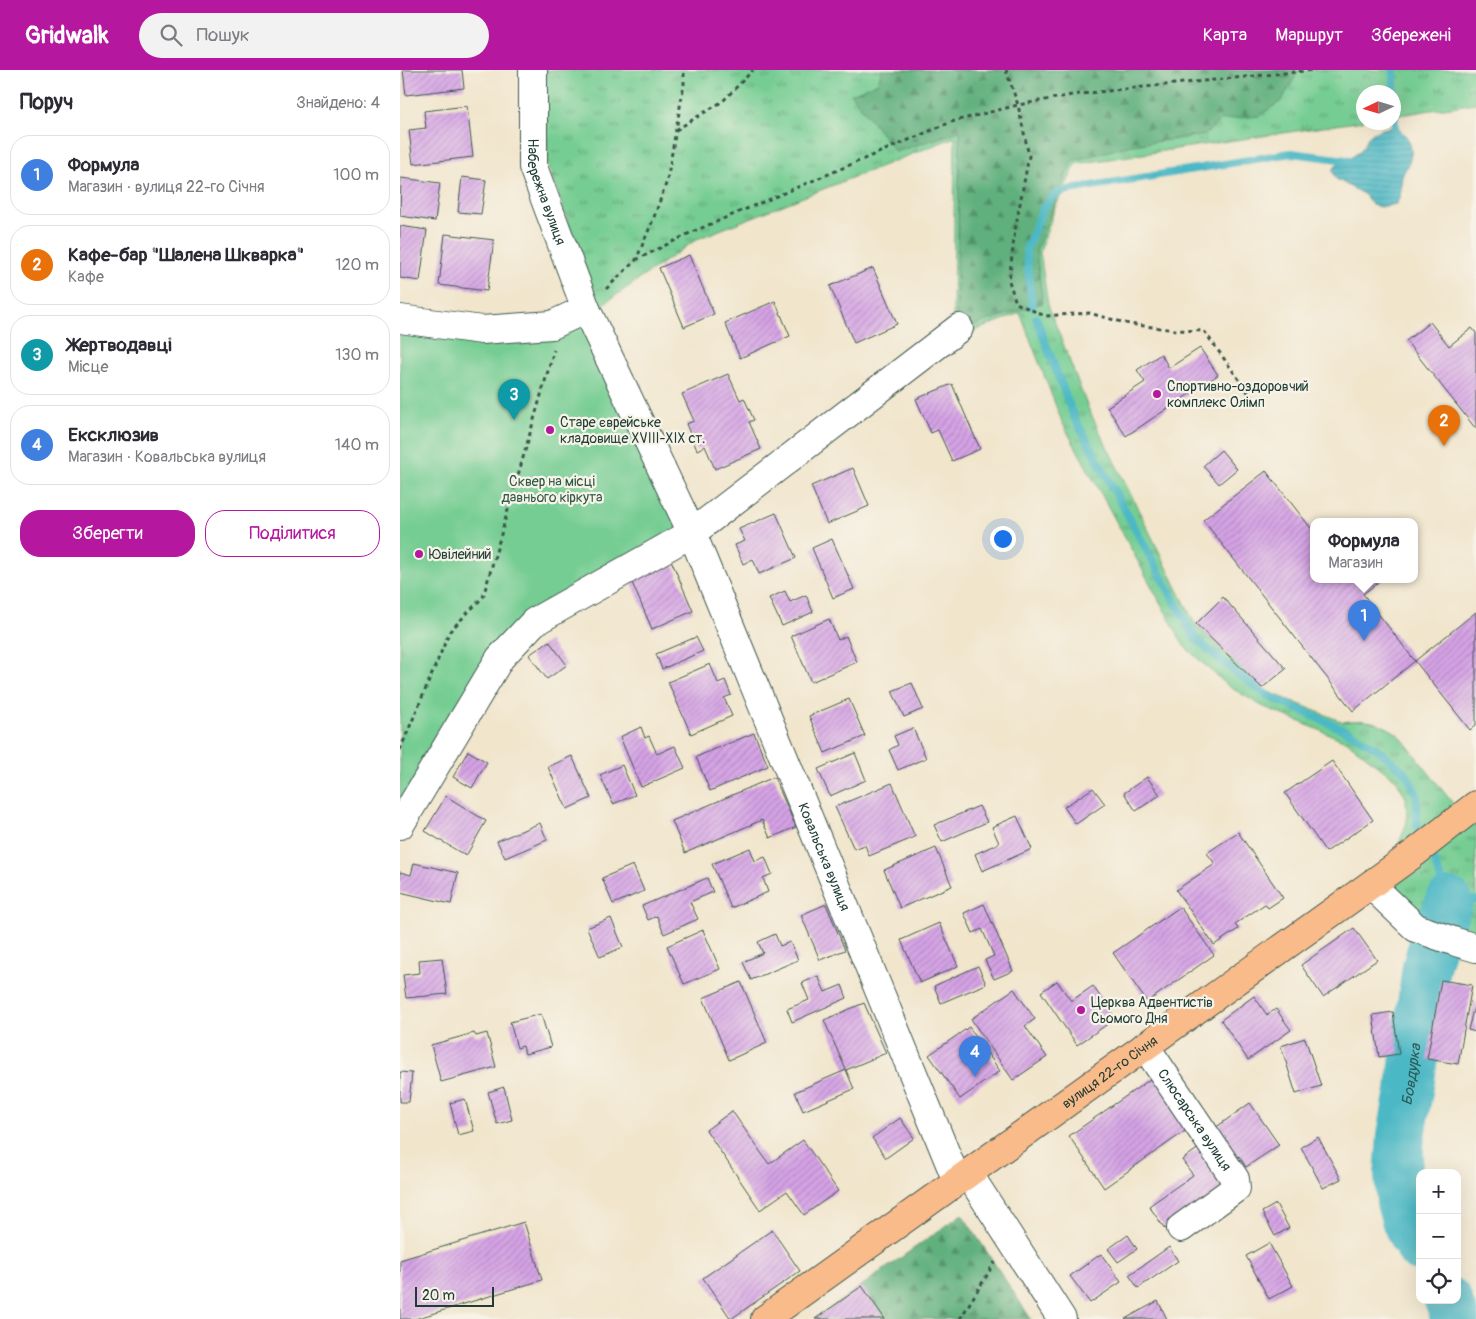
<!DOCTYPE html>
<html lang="uk">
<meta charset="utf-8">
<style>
:root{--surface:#fff;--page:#f2f2f3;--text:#2b2b33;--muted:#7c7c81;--line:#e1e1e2;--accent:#b5179e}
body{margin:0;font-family:Pangolin,sans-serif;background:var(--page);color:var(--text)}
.controls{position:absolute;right:15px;bottom:15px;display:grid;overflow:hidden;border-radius:10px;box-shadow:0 5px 20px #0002}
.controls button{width:45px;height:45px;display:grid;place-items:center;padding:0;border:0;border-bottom:1px solid var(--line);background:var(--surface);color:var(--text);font:25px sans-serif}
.compass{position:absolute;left:956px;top:15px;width:45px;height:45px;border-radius:50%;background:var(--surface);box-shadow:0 5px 20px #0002;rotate:266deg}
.scale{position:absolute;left:15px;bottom:12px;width:79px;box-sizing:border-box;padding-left:5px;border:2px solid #1f3d34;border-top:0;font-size:14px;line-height:18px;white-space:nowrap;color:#1f3d34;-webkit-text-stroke:4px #f7f3e8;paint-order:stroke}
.you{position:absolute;left:602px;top:468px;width:18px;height:18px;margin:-12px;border:4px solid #fff;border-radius:50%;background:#1a73e8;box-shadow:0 0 0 8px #1a73e833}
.badge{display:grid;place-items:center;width:32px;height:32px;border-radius:50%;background:var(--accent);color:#fff;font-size:16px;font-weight:700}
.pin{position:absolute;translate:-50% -41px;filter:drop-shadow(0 1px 2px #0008)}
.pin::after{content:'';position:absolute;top:26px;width:18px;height:15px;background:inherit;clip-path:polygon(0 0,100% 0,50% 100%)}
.popup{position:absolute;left:910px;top:448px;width:108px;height:65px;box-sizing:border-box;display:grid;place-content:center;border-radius:10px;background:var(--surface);filter:drop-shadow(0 1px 4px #0005);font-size:16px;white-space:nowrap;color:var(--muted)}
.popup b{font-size:19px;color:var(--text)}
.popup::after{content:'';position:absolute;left:50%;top:100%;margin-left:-10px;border:10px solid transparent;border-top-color:var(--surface)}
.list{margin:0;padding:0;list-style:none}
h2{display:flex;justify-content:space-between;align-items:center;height:65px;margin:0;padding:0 20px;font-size:21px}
h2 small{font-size:16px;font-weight:400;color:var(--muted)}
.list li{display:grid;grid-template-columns:32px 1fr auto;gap:15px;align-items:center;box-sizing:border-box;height:80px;margin:0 10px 10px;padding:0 10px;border:1px solid var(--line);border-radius:20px}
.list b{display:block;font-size:19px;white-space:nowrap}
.list p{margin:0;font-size:16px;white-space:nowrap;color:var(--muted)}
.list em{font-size:16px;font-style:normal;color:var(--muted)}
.actions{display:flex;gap:10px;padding:15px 20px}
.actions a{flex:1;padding:11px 0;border:1px solid var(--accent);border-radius:20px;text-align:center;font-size:18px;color:var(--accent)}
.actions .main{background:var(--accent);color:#fff}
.icon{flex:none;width:28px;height:28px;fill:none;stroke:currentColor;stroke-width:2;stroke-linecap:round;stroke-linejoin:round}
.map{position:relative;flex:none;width:1076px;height:1249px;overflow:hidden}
header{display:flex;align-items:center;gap:30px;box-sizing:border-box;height:70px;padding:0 25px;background:var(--accent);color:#fff}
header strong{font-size:24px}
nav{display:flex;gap:28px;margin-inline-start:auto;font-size:18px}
.search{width:350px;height:45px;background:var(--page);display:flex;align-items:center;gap:12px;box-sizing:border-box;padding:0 18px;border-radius:28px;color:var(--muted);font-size:19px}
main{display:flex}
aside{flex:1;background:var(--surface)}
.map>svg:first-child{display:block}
.grass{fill:url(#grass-tufts);stroke:#4a8564}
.forest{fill:url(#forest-firs);stroke:#407658}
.park{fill:#76cd93;stroke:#4a8564}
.water{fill:url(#water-rules);stroke:#357a7c}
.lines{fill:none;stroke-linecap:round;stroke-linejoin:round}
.stream{stroke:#4bb8c5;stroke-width:8}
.river{stroke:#4bb8c5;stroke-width:48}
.building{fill:url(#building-hatch)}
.minor-casing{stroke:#3e564b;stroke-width:30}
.major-casing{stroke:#3e564b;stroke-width:30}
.path{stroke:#3e564b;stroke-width:3;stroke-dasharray:4 4;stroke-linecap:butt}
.minor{stroke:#fff;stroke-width:28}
.major{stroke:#fabb8b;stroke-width:28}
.poi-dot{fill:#b5179e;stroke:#f7f3e8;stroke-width:2}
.labels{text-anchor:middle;stroke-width:4.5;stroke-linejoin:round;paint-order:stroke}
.street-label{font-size:14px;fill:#1f3d34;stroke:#f7f3e8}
.poi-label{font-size:14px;fill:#1f3d34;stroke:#f7f3e8;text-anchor:start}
.park-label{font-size:14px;fill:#305a47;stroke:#f7f3e8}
.water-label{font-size:15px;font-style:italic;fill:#2a5c58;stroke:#f7f3e8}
</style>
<header>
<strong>Gridwalk</strong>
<div class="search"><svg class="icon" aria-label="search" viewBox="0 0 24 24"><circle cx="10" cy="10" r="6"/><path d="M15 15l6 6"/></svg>Пошук</div>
<nav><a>Карта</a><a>Маршрут</a><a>Збережені</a></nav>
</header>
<main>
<aside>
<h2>Поруч<small>Знайдено: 4</small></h2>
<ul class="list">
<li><span class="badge" style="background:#3f7fe0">1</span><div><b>Формула</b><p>Магазин · вулиця 22-го Січня</p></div><em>100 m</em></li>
<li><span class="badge" style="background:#e8710a">2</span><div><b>Кафе-бар &quot;Шалена Шкварка&quot;</b><p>Кафе</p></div><em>120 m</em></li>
<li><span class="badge" style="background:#0f9aa8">3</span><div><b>Жертводавці</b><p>Місце</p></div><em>130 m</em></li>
<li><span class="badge" style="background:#3f7fe0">4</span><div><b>Ексклюзив</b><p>Магазин · Ковальська вулиця</p></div><em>140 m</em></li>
</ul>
<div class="actions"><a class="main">Зберегти</a><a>Поділитися</a></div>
</aside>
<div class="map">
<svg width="1076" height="1249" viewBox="0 0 1076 1249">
<defs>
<pattern id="grass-tufts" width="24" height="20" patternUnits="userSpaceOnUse" patternTransform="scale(1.25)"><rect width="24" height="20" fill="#76cd93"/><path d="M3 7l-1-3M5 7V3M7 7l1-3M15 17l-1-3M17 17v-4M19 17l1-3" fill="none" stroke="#60a879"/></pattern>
<pattern id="forest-firs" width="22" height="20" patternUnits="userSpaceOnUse" patternTransform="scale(1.25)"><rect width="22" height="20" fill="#60b07d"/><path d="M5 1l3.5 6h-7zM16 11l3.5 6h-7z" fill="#4f9067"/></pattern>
<pattern id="water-rules" width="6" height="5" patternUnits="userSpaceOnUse" patternTransform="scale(1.25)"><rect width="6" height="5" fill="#4bb8c5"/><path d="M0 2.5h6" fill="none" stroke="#3e97a1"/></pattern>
<pattern id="building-hatch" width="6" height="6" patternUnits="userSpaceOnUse" patternTransform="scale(1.25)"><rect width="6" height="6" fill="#d6a3e6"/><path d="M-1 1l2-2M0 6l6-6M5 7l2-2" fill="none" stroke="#ad86bb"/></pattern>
</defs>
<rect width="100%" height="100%" fill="#f7f3e8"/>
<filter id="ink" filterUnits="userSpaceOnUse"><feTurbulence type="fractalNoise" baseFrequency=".02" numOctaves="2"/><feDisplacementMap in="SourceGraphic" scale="10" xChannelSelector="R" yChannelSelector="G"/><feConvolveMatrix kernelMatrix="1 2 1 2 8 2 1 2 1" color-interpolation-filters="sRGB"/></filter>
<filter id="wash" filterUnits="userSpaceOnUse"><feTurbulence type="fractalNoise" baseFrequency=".0096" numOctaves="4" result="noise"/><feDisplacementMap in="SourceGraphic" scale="20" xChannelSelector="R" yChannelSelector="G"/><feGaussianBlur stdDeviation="1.12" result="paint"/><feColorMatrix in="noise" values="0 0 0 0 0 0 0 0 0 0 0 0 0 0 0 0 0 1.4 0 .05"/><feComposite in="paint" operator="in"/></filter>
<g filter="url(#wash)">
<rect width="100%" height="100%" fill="#f1e5cc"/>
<path class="grass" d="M 145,0 L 1076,0 L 1076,33 L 994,46 L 994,22 L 964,22 L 963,51 L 676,94 L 655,138 L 640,182 L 648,235 L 688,338 L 795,554 L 862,619 L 943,652 C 965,648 981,652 999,665 L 1062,745 L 1076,735 L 1076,878 L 971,815 L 995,783 L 1007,752 L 1006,728 L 997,711 L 948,672 L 862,636 L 828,616 L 784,576 L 662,352 L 620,243 L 564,265 L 553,250 L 555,67 L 297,169 L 199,237 L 148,97 Z
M 1024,868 L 1041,874 L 1034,900 L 1009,1066 L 1007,1104 L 1008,1130 L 1013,1150 L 1020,1160 L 1020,1192 C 1007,1173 995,1157 992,1134 C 986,1090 997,1047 1003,1004 C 1010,959 1013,913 1024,868 Z
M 1040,1230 L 1056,1230 L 1063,1249 L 1047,1249 Z"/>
<path class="forest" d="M 482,0 L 896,0 L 898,2 L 881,31 L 859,46 L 820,50 L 805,65 L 732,75 L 672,91 L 636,181 L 643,233 L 568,257 L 556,247 L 560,61 L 495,82 L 451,24 L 478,13 Z
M 562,1144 L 631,1249 L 415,1249 Z"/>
<path class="park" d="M 185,250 L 284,462 L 132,548 L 0,746 L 0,260 Z"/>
<path class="water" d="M 995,56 C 1008,65 1015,76 1009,93 C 1007,98 1003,102 1002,107 C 1000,119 1003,122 996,134 L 980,137 L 972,135 L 965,125 L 936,109 L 932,100 C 939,92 947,90 955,85 C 963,80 964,73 969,66 C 975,60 987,58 995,56 Z"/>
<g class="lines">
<path class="stream" d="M 994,0 L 995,65
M 632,237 L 626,180 L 643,138 L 656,124 L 668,120 L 891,83 L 954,91
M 636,248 L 674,347 L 795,568 L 831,599 L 867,625 L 951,663 L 976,678 L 1006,703 L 1017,725 L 1017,756 L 1023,769
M 1029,779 L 1034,790 L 1049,832 L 1076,830"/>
<g class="river">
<path id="s1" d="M 1020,1178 L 1013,1167 L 1006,1152 L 1000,1132 L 998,1105 L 1001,1065 L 1011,1010 L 1026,897 L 1032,876 L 1049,832"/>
<path d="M 1048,1230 L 1055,1249"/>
</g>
</g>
<g id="blocks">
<path class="building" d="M 3,0 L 62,0 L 64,18 L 6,25 Z
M 67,36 L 73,87 L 13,94 L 9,60 L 26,58 L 24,41 Z
M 62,107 L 86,110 L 81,144 L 58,142 Z
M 1,108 L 40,113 L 35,151 L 0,146 Z
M 0,156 L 27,160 L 20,211 L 0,208 Z
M 45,164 L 94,170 L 87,221 L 39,215 Z
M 289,185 L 314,244 L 284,257 L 259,198 Z
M 473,198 L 497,254 L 454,273 L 430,216 Z
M 375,231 L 390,266 L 340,288 L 325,253 Z
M 1030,252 L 1049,276 L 1072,258 L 1076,263 L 1076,359 L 1006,271 Z
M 800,278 L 818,305 L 726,366 L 707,337 L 745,312 L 737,300 L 761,284 L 769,298 Z
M 328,304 L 340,330 L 344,328 L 354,350 L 349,352 L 361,379 L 315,399 L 305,376 L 297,380 L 286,354 L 294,351 L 282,324 Z
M 552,314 L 580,379 L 552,391 L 538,360 L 531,363 L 516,329 Z
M 821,380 L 837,399 L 819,414 L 803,396 Z
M 453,398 L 469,436 L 427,454 L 411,416 Z
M 866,401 L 914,462 L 914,510 L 981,510 L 963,524 L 1015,591 L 953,641 L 803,450 Z
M 376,443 L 396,488 L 359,504 L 353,489 L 343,494 L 335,475 L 345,471 L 339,459 Z
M 432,469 L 454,519 L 433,528 L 412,478 Z
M 271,490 L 293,541 L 252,559 L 230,508 Z
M 385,521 L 390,532 L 406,525 L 413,542 L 382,556 L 369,528 Z
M 823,527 L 886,599 L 862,618 L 796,554 Z
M 1076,542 L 1076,655 L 1070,660 L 1015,591 Z
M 429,549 L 438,570 L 446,566 L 457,592 L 411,612 L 391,566 Z
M 296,567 L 303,581 L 262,599 L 256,584 Z
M 149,571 L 167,595 L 147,609 L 129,585 Z
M 310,594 L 318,613 L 325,610 L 331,625 L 324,628 L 332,646 L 291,664 L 268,612 Z
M 512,613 L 523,639 L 504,647 L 492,621 Z
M 449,629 L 465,666 L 425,683 L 409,646 Z
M 241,657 L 245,668 L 249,666 L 257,684 L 275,676 L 285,698 L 241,717 L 220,667 Z
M 513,658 L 526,688 L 498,700 L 489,680 L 498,675 L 494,666 Z
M 354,663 L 368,696 L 310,721 L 296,687 Z
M 68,681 L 87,692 L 72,718 L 53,707 Z
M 455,683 L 466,710 L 430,726 L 418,699 Z
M 172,686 L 191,728 L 167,739 L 148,697 Z
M 932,691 L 973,750 L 926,782 L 885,723 Z
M 222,695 L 235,725 L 213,734 L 200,705 Z
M 374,707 L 396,757 L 370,768 L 362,750 L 285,783 L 272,751 Z
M 747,707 L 760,725 L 736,741 L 724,723 Z
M 492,713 L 515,767 L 469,786 L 465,775 L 454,779 L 435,737 Z
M 693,718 L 705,734 L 676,754 L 664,737 Z
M 46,726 L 86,751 L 66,786 L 25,761 Z
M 579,736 L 587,752 L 542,772 L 534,755 Z
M 617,746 L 632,779 L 582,801 L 575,784 L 599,773 L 592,757 Z
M 140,753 L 147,770 L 105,788 L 97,771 Z
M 838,762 L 883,828 L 868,838 L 865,834 L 835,854 L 838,859 L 814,875 L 776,820 L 815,794 L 807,783 Z
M 350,778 L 355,791 L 365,787 L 372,804 L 363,808 L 368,822 L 331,838 L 312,794 Z
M 536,778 L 552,816 L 500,838 L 484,800 Z
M 14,793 L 58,803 L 51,834 L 0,822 L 0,802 L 11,805 Z
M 233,795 L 244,821 L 213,834 L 202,808 Z
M 307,808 L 313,822 L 290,832 L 298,849 L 264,864 L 257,846 L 248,850 L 242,836 Z
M 426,834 L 445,880 L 420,890 L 401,845 Z
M 584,834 L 613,901 L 594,909 L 585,890 L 594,886 L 582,859 L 573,863 L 564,843 Z
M 780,837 L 814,885 L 747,932 L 713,883 Z
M 211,848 L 223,877 L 200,887 L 187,858 Z
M 539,853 L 558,896 L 520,913 L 501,870 Z
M 954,858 L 977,890 L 923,927 L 901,895 Z
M 303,860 L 320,899 L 284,914 L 267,876 Z
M 375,864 L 380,876 L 390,872 L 398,890 L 351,910 L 343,892 L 363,883 L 358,872 Z
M 42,888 L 47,924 L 6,928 L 3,905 L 20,903 L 19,890 Z
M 578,896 L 586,914 L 541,933 L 534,916 Z
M 418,906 L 425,922 L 442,915 L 447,928 L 392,952 L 387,939 L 409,930 L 402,913 Z
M 1041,910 L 1072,915 L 1058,994 L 1027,989 Z
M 657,911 L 671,931 L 693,916 L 715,949 L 677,975 L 641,922 Z
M 341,912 L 367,973 L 329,990 L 303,928 Z
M 614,919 L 635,949 L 625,956 L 647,987 L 613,1010 L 571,949 Z
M 854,926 L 867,945 L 876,939 L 891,960 L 848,990 L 821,950 Z
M 1075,932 L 1076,932 L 1076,962 L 1068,960 Z
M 464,933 L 486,983 L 446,1000 L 424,950 Z
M 993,942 L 999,984 L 979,987 L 973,945 Z
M 141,944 L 151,977 L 125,984 L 123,976 L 117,978 L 110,952 Z
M 569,957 L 600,1001 L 560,1029 L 529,985 Z
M 74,963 L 76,966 L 87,963 L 96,997 L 41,1012 L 31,975 Z
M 905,968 L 921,1016 L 896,1024 L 881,976 Z
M 446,1000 L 454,1019 L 403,1041 L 395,1022 Z
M 0,1002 L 12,1003 L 9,1032 L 0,1032 Z
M 759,1003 L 795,1054 L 704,1118 L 669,1066 Z
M 104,1017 L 112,1050 L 97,1054 L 88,1022 Z
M 65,1029 L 74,1061 L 58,1065 L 50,1033 Z
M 850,1033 L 879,1075 L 846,1097 L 839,1086 L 829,1093 L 808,1063 Z
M 332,1041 L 369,1094 L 403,1070 L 438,1121 L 404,1145 L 387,1121 L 360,1140 L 306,1060 Z
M 500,1048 L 514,1068 L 486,1088 L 472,1068 Z
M 918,1067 L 941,1109 L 923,1118 L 901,1077 Z
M 800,1077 L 827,1116 L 765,1159 L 749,1136 L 793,1105 L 782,1090 Z
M 876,1134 L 889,1158 L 875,1166 L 862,1142 Z
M 124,1152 L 142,1210 L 15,1249 L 0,1249 L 0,1190 Z
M 372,1160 L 400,1201 L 331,1249 L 303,1208 Z
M 728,1165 L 737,1179 L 718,1192 L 708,1179 Z
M 869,1173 L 893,1216 L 869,1229 L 846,1186 Z
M 769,1177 L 778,1191 L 738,1218 L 729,1205 Z
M 701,1184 L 721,1212 L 690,1233 L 670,1206 Z
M 462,1216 L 485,1249 L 415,1249 Z
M 758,1231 L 767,1249 L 725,1249 Z"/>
</g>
</g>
<g filter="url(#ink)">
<use href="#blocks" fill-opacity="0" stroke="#3e564b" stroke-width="1"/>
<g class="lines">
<defs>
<g id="minor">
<path id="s2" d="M 133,0 L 133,97 L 186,239 L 292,463 L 557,1111"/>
<path d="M 0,249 L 82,260 L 152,255 L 186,239"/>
<path d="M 0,755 L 100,588 L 134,552 L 292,463 L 559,258"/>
<path d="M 971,815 L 1016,858 L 1056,872 L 1076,878"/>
<path id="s3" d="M 745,976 L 835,1109 L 836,1118 L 781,1158"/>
<path d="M 568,1103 L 662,1249"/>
</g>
<g id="major">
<path id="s4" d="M 365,1249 L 1012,785 L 1076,735"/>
</g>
</defs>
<use href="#minor" class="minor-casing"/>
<use href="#major" class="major-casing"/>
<path class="path" d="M 606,0 L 618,35 L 629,86 L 615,160 L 609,211 L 616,233 L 645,246 L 689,243 L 729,254 L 775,260 L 804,261 L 860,339
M 276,60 L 323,31 L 353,0
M 236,190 L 292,162 L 551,52 L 618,35 L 672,25 L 734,18 L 915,0
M 206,219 L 236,190 L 253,150 L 267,111 L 284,14 L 284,0
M 0,680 L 50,561 L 83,527 L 154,280
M 560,1249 L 595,1192"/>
<use href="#minor" class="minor"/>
<use href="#major" class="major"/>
</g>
</g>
<g class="poi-dot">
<circle cx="757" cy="324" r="5"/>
<circle cx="150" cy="360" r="5"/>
<circle cx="19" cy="484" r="5"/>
<circle cx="681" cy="940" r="5"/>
</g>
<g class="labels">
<g class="street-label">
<text dy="5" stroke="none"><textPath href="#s2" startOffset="124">Набережна вулиця</textPath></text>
<text dy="5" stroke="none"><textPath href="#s2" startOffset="846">Ковальська вулиця</textPath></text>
<text dy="5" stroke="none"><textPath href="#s4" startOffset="424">вулиця 22-го Січня</textPath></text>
<text dy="5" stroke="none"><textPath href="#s3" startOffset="89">Слюсарська вулиця</textPath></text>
</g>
<g class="poi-label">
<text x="767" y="321">Спортивно-оздоровчий<tspan x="767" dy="16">комплекс Олімп</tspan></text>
<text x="160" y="357">Старе єврейське<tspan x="160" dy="16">кладовище XVIII-XIX ст.</tspan></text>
<text x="29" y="489">Ювілейний</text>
<text x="691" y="937">Церква Адвентистів<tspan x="691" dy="16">Сьомого Дня</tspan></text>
</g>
<g class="park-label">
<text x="152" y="416">Сквер на місці<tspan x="152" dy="16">давнього кіркута</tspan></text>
</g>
<g class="water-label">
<text dy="5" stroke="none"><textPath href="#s1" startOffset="179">Бовдурка</textPath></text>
</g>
</g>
</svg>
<div class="controls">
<button>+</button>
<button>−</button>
<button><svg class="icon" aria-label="locate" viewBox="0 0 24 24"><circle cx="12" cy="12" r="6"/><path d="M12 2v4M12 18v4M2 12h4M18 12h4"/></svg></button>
</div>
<svg class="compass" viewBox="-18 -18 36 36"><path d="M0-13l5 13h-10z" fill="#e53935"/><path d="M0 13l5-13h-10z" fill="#7c7c81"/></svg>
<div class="scale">20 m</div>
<div class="you"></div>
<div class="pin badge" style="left:964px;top:571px;background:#3f7fe0">1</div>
<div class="popup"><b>Формула</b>Магазин</div>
<div class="pin badge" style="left:1044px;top:376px;background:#e8710a">2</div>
<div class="pin badge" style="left:114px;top:350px;background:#0f9aa8">3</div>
<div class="pin badge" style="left:575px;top:1007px;background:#3f7fe0">4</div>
</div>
</main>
